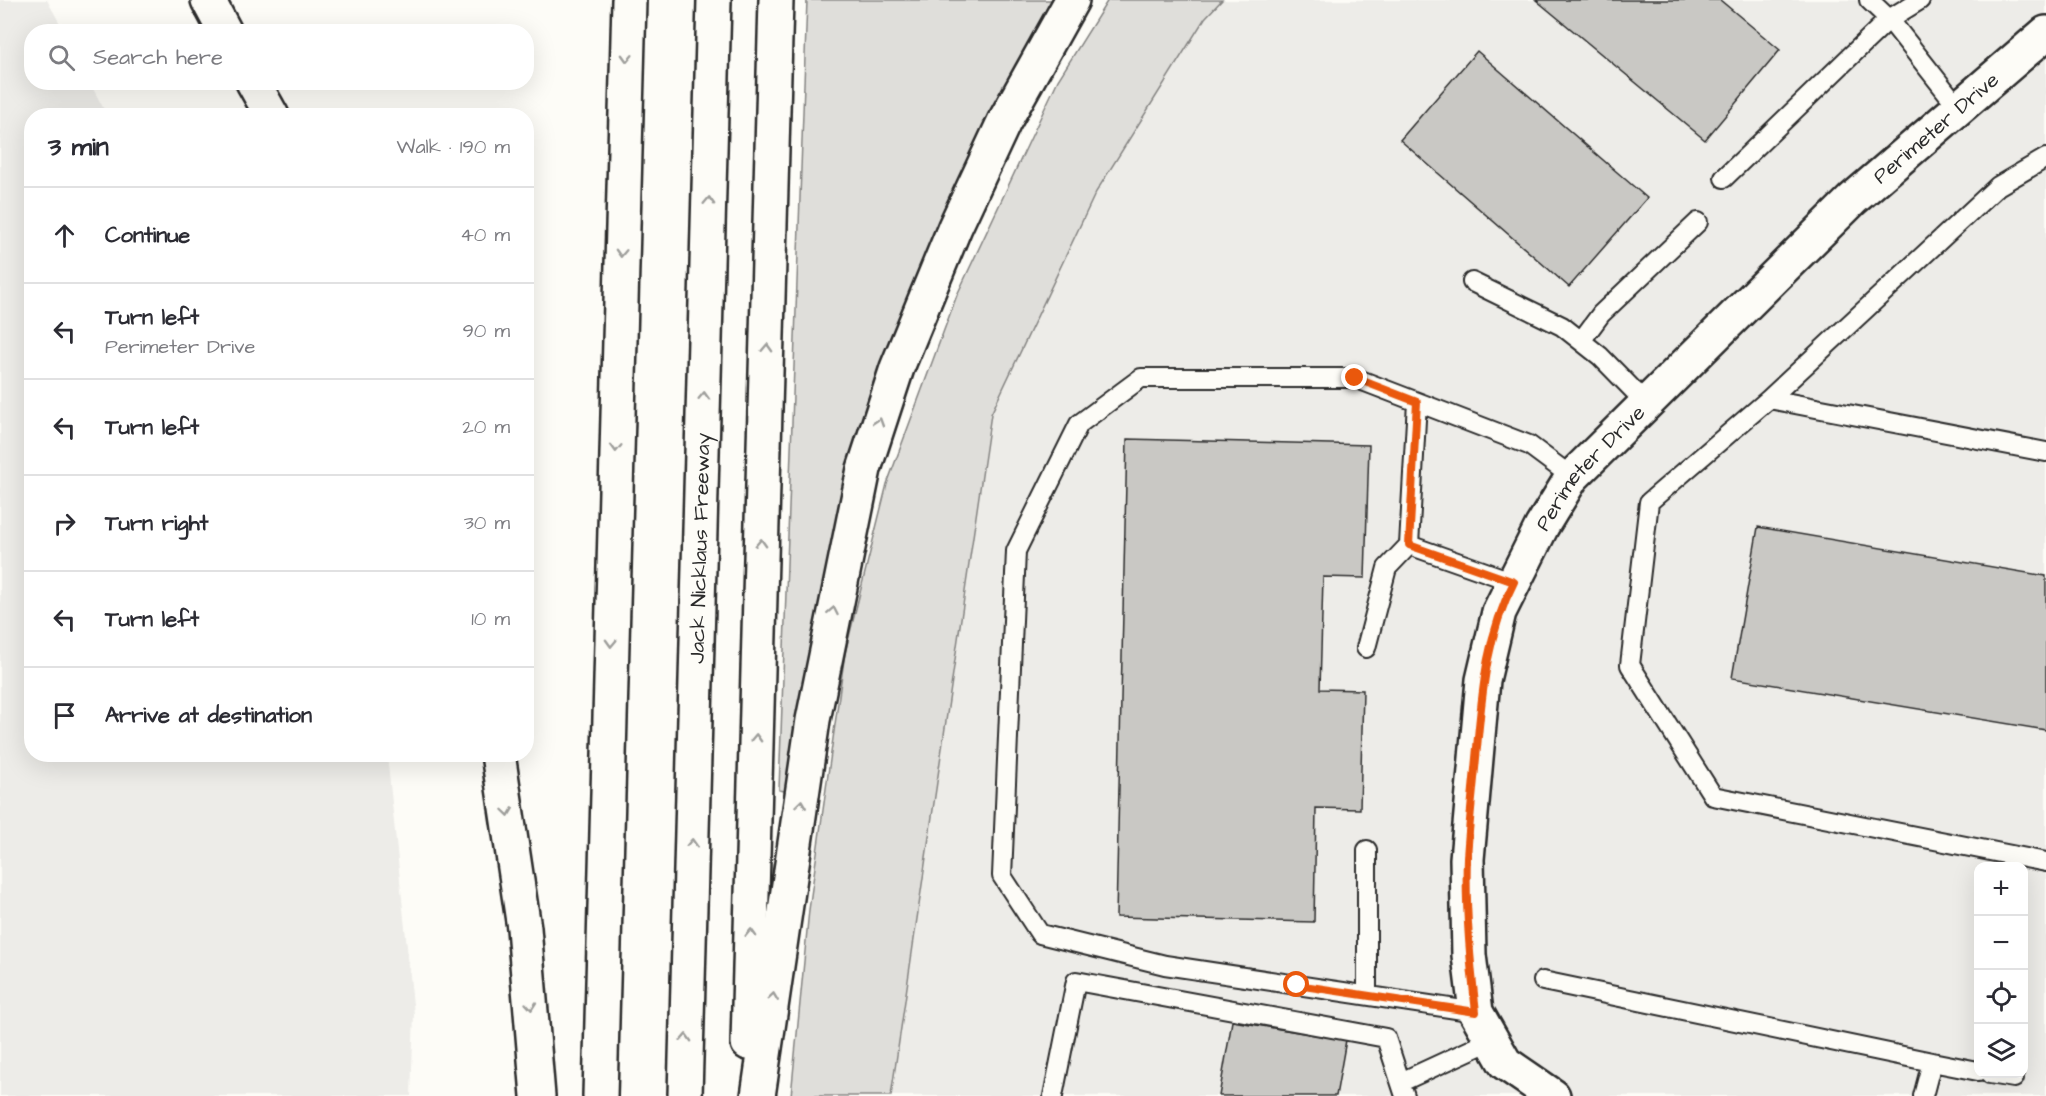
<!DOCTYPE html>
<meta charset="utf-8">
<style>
:root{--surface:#fff;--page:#f2f2f3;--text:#2b2b33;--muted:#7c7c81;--line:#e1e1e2}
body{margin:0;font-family:"Architects Daughter",sans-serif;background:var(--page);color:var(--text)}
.controls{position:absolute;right:18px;bottom:18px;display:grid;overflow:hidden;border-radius:12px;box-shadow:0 6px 24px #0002}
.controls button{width:54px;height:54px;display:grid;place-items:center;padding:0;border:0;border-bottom:2px solid var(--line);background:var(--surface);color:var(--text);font:30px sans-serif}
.stop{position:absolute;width:18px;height:18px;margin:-14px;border:4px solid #ea580c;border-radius:50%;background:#fff}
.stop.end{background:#ea580c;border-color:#fff;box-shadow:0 2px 6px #0008}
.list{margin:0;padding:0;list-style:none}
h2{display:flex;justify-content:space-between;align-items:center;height:78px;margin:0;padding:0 24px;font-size:26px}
h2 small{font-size:20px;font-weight:400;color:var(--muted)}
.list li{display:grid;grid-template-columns:39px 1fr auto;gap:18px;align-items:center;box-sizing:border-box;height:96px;padding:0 24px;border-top:2px solid var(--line)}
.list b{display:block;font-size:22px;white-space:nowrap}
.list p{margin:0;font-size:20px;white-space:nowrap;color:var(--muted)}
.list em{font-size:20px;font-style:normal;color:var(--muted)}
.icon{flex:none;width:33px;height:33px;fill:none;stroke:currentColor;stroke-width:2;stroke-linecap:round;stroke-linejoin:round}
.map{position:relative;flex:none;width:2046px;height:1096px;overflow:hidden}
.search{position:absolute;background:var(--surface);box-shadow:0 6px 24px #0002;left:24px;top:24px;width:510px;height:66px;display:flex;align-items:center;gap:15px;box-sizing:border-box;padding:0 21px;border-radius:24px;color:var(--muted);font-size:22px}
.panel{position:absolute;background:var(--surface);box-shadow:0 6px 24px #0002;left:24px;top:108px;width:510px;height:654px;border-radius:24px}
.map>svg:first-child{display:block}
.built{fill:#edece8;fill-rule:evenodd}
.green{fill:#dfdeda;stroke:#858482;stroke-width:1.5}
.building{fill:#c9c8c4;stroke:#2b2b2b;stroke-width:1.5}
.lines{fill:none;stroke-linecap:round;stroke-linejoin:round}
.service-casing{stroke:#2b2b2b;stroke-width:22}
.minor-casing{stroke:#2b2b2b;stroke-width:38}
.motorway-casing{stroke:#2b2b2b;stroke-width:38}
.service{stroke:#fdfcf7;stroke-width:18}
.minor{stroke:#fdfcf7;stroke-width:33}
.motorway{stroke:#fdfcf7;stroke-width:33}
.oneway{stroke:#9e9e9b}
.route{stroke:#ea580c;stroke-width:8}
.labels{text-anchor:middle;stroke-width:4.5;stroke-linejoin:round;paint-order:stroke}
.street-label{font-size:21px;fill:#2b2b2b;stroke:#fdfcf7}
</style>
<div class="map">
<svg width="2046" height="1096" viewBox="0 0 2046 1096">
<rect width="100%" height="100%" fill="#fdfcf7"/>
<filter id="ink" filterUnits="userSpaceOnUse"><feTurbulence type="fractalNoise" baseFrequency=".0167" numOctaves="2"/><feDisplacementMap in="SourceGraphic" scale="12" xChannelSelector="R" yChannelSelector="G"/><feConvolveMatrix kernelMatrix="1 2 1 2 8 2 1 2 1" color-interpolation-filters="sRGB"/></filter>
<g filter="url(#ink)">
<path class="built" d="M 0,0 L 47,0 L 64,31 L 32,32 L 32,82 L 90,83 L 107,115 L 32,116 L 32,754 L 387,755 L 414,1014 L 411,1096 L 0,1096 Z
M 1222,0 L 2046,0 L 2046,1096 L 891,1096 L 991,414 L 1096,192 L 1205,18 ZM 1978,866 L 2024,866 L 2024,1074 L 1978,1074 Z"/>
<path class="green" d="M 807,0 L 1058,0 L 851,472 L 817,615 L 790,792 L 779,790 Z
M 1108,0 L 1222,0 L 1205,18 L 1096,192 L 991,414 L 891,1096 L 791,1096 L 809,910 L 845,653 L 887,484 L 957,295 L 1058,80 Z"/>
<path class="building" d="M 1536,0 L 1720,0 L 1780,50 L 1705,140 Z
M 1477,51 L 1647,198 L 1569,287 L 1400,140 Z
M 1127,439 L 1369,445 L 1365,578 L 1323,577 L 1320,689 L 1363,690 L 1360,809 L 1316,808 L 1314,922 L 1116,917 Z
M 1758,527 L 2046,576 L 2046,730 L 1732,678 Z
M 1232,1021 L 1346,1040 L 1336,1096 L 1219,1096 Z"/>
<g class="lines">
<defs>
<path id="service" d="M 1869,0 L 1889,19 L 1959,108
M 1724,178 L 1889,19 L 1920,0
M 1472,282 L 1562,326 L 1600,356 L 1647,404
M 1581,341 L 1601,314 L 1698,222
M 1769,399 L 1998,186 L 2046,158
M 2046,452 L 1769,399 L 1649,502 L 1630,665 L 1713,796 L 2046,862
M 1409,545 L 1514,582
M 1366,648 L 1387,568 L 1409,545 L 1417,402
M 1367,850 L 1367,995
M 1543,981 L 1932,1062 L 1923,1096
M 1476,1012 L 1165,965 L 1040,934 L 1002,876 L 1016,551 L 1079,424 L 1141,378 L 1355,378 L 1529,445 L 1572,477
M 1932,1062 L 1978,1071
M 1990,1074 L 2014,1078
M 1401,1082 L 1492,1040
M 1053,1096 L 1076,981 L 1386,1038 L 1405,1096"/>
<g id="minor">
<path id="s1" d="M 1553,1096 L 1505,1063 L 1476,1012 L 1469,955 L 1467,859 L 1483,680 L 1499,612 L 1542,526 L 1572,477 L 1853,199 L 2046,33"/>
</g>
<g id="motorway">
<path d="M 208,0 L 225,32"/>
<path d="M 253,82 L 272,116"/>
<path d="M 498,754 L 524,928 L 538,1096"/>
<path d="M 748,1043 L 776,0"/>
<path d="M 600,1096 L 629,0"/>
<path id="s2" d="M 685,1096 L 714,0"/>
<path d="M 758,1096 L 813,720 L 864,469 L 897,368 L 955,227 L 1004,122 L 1072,0"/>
</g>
</defs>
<use href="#service" class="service-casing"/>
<use href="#minor" class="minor-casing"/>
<use href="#motorway" class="motorway-casing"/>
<use href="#service" class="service"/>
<use href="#minor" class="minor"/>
<use href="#motorway" class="motorway"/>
</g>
<defs><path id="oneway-chevron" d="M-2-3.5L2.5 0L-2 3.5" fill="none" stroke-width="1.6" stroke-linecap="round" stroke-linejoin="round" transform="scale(1.5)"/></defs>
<g class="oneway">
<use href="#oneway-chevron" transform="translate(627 58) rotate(92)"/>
<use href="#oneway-chevron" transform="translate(709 201) rotate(-88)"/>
<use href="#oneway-chevron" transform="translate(621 253) rotate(92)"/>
<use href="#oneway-chevron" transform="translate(767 348) rotate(-88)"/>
<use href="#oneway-chevron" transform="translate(704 396) rotate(-88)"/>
<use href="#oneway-chevron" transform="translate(879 422) rotate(-72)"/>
<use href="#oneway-chevron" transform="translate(616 448) rotate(92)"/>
<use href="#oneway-chevron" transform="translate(761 543) rotate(-88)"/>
<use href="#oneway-chevron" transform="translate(833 611) rotate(-79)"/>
<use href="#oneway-chevron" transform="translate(611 643) rotate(92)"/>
<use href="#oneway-chevron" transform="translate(756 738) rotate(-88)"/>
<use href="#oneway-chevron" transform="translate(801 804) rotate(-82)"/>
<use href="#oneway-chevron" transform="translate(508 812) rotate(82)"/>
<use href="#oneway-chevron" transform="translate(692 843) rotate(-88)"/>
<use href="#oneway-chevron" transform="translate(751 933) rotate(-88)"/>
<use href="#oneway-chevron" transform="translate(773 997) rotate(-82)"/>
<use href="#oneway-chevron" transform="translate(531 1006) rotate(85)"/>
<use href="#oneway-chevron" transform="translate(686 1038) rotate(-88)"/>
</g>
</g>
<g class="lines" filter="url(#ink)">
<path class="route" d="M 1297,985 L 1476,1012 C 1470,961 1465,909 1467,858 C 1469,825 1473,791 1476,758 C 1482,696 1485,638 1514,582 L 1409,545 L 1417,402 L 1355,378"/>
</g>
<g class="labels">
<g class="street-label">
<text dy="7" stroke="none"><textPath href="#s1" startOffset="1178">Perimeter Drive</textPath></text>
<text dy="7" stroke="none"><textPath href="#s1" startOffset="692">Perimeter Drive</textPath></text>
<text dy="7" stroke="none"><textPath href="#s2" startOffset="548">Jack Nicklaus Freeway</textPath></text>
</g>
</g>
</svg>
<div class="controls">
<button>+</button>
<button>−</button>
<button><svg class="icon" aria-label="locate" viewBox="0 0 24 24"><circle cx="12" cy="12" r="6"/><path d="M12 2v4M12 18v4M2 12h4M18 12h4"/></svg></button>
<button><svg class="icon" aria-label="layers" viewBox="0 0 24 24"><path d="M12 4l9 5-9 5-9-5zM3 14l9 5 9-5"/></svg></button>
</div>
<div class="stop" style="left:1297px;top:985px"></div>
<div class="stop end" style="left:1355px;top:378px"></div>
<div class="search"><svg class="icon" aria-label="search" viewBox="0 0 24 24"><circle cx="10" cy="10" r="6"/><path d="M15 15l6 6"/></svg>Search here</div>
<section class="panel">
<h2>3 min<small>Walk · 190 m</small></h2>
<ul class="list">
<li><svg class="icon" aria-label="ahead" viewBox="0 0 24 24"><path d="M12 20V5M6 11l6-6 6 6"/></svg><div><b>Continue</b></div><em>40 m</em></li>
<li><svg class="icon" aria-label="left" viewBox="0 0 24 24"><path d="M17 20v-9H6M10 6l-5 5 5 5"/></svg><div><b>Turn left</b><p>Perimeter Drive</p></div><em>90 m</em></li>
<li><svg class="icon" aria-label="left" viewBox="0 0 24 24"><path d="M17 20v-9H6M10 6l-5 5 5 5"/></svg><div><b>Turn left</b></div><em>20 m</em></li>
<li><svg class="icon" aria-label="right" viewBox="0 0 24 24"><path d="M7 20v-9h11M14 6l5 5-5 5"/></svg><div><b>Turn right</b></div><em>30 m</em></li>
<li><svg class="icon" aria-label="left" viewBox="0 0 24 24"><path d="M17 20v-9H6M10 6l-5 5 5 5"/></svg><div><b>Turn left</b></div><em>10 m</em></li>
<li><svg class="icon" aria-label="arrive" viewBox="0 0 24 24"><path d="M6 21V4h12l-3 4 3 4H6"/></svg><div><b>Arrive at destination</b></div></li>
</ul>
</section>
</div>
